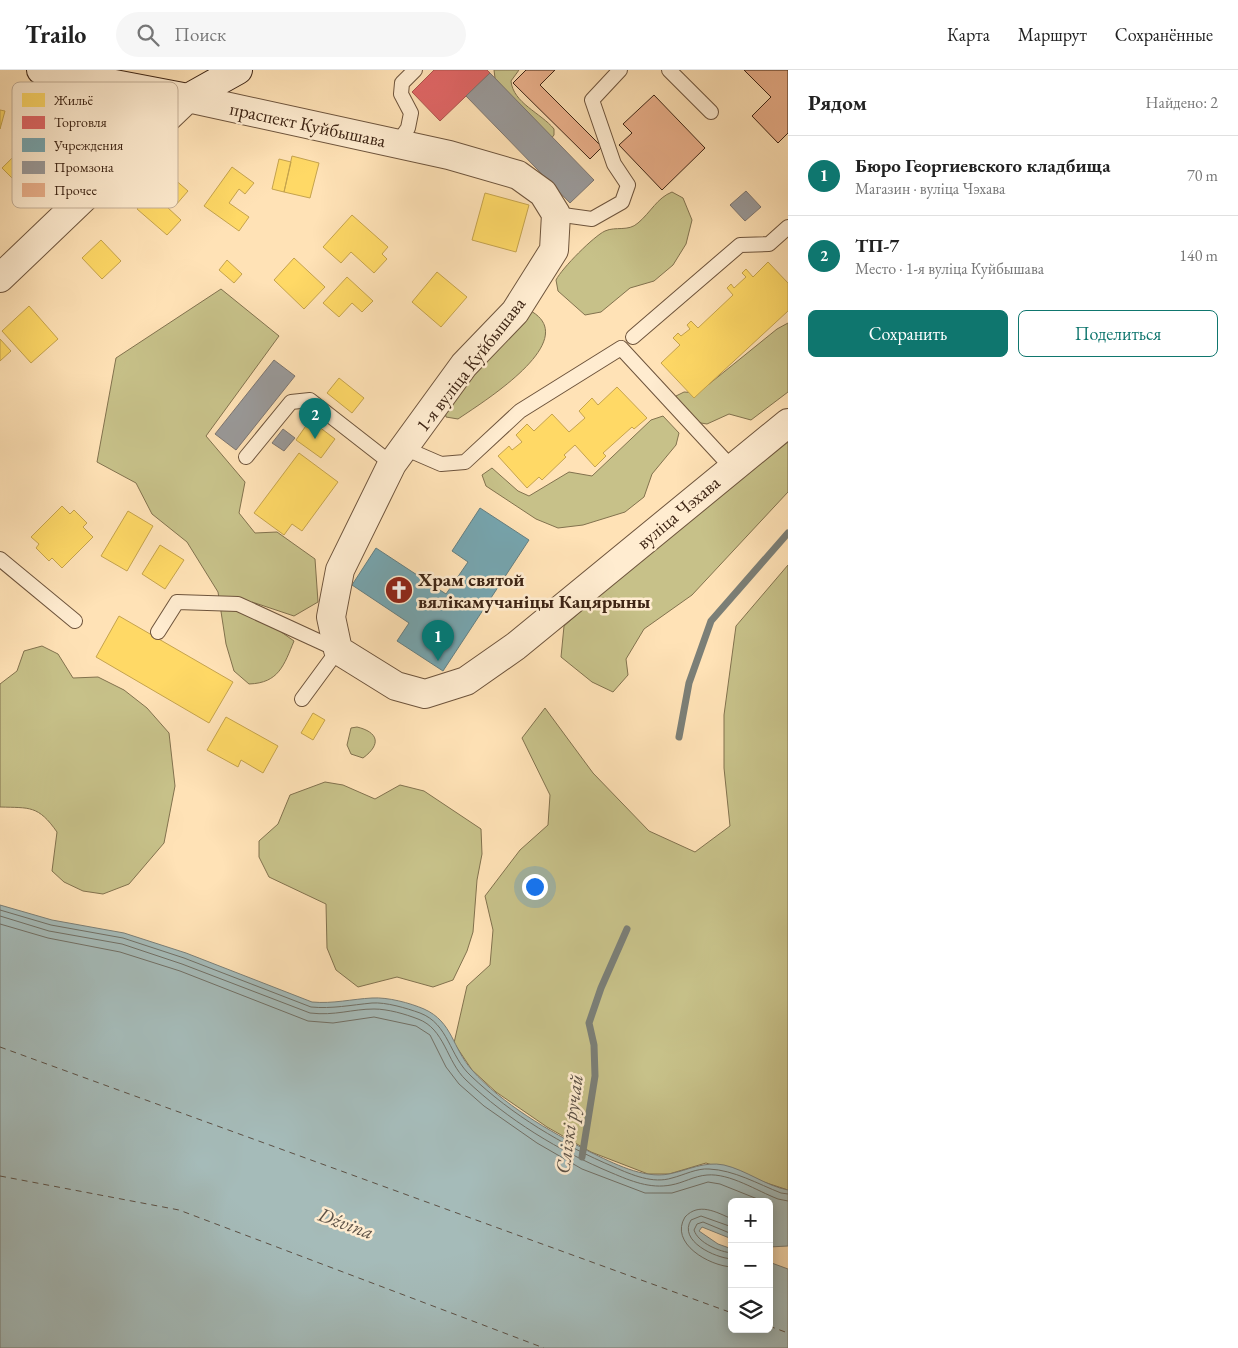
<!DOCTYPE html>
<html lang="ru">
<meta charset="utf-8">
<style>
:root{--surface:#fff;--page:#f6f6f6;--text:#222;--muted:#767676;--line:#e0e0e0;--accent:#0f766e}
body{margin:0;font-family:"EB Garamond",serif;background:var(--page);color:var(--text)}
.controls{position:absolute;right:15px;bottom:15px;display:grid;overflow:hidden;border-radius:8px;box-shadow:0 2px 12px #0003}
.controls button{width:45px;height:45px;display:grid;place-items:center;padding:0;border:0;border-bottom:1px solid var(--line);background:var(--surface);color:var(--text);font:25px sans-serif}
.you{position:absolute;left:534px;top:816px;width:18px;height:18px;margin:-12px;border:4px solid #fff;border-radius:50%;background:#1a73e8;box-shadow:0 0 0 8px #1a73e833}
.badge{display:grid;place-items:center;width:32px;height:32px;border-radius:50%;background:var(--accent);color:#fff;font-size:16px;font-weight:700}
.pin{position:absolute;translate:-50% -41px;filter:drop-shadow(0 1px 2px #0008)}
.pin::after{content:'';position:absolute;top:26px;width:18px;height:15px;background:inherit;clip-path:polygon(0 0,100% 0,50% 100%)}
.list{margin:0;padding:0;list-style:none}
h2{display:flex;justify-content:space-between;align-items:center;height:65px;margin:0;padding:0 20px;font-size:21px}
h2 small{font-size:16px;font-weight:400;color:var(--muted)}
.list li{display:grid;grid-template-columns:32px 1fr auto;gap:15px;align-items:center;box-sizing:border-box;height:80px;padding:0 20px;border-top:1px solid var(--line)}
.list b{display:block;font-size:19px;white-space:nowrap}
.list p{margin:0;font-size:16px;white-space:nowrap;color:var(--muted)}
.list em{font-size:16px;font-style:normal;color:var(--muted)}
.actions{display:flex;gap:10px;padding:15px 20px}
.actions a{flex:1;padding:11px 0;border:1px solid var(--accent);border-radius:8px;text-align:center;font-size:18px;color:var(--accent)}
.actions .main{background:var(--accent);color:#fff}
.icon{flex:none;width:28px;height:28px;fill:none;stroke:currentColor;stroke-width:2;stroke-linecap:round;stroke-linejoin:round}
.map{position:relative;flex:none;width:788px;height:1278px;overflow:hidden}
header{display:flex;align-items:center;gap:30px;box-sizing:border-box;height:70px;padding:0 25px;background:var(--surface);border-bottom:1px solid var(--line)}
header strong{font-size:24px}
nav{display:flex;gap:28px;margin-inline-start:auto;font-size:18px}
.search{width:350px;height:45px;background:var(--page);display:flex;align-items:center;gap:12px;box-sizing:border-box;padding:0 18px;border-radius:28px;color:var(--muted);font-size:19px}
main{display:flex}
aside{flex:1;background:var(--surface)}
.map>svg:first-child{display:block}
.green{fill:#c7c189;stroke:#82724e}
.water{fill:#a5bbb9;stroke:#7b7f77}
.homes{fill:#ffd966;stroke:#c5a34d}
.shops{fill:#e06666;stroke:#af524d}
.public{fill:#76a5af;stroke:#657e80}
.industry{fill:#999;stroke:#7d7671}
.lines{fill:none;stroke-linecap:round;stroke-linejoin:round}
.shore{stroke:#717066;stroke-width:1}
.stream{stroke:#7b7f77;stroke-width:7}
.ferry{stroke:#5c5146;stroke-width:1;stroke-dasharray:6 5;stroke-linecap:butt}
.building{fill:#eab08b;stroke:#3d2414}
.lane-casing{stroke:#6e543c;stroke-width:16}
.street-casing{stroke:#6e543c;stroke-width:30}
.secondary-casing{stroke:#3d2414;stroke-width:30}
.lane{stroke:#ffecd0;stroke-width:14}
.street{stroke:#ffecd0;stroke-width:28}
.secondary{stroke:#ffecd0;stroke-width:28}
.labels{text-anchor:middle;stroke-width:5;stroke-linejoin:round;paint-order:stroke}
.street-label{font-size:19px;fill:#3d2414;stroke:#ffecd0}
.poi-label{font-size:19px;font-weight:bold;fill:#3d2414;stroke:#ffecd0;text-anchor:start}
.water-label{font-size:20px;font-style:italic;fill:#5c5146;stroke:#ffecd0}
.key{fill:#ffecd0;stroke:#c5b098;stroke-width:1}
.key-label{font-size:14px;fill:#3d2414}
</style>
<header>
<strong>Trailo</strong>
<div class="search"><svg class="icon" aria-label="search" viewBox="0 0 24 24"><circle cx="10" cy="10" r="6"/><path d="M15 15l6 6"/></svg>Поиск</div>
<nav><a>Карта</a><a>Маршрут</a><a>Сохранённые</a></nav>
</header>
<main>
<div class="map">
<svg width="788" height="1278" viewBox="0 0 788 1278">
<rect width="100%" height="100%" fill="#ffe2b6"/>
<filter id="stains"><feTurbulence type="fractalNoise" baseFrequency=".004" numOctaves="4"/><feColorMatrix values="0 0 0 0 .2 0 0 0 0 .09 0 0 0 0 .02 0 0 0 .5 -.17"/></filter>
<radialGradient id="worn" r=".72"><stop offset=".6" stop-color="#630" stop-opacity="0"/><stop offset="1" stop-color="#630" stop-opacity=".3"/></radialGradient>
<path class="green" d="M 494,0 L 519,0 L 511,11 C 513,33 541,43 554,59 L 554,65 L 546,75 L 495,8 Z
M 672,122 L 683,128 L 692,150 L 686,174 L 673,195 L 654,211 L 630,218 L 601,242 L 585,245 L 558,221 L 556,210 C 562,198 594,166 605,161 C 616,156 628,162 638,153 C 651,142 657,128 672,122 Z
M 221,219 L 279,266 L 206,366 L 245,412 L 239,443 L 255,463 L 277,462 L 315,489 L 318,532 L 294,546 L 252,532 L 253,542 L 294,571 C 284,595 279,613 249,614 L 234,601 L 226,574 L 218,522 L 187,472 L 152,444 L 136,413 L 97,392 L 116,288 Z
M 529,240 C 585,269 483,332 458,349 L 446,347 L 444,335 Z
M 788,253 L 788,322 L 751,350 L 729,344 L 707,354 L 695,352 L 680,338 L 676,326 L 684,322 L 698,323 L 777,259 Z
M 663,346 L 679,363 L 676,375 L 652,404 L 644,427 L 625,442 L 583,455 L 558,458 L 536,449 L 486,416 L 482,405 L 492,398 L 518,421 L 529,426 L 569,402 L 592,406 L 651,350 Z
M 788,368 L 788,422 L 692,525 L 644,559 L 626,589 L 628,605 L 613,622 L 592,612 L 561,587 L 564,556 L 735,408 Z
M 788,495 L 788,1120 L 706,1093 L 669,1104 L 648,1104 L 591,1082 L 547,1057 L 496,1022 L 472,1000 L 454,973 L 467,916 L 490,895 L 493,860 L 485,826 L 520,780 L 548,755 L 550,725 L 522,668 L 545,638 L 593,703 L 649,761 L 695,782 L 730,756 L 724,698 L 724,645 L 736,556 Z
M 42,576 L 58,584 L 73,608 L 98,607 L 124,620 L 147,638 L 169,663 L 175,716 L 164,773 L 129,814 L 103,824 L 83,821 L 64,812 L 52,801 L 57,762 C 38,735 30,738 0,737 L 0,614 L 17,601 L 24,581 Z
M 357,657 C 378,662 382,674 363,688 L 351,684 L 347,675 L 351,658 Z
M 325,712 L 343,715 L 375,729 L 400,715 L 424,721 L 481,759 L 482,784 L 477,810 L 473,862 L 467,881 L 453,910 L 433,917 L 397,907 L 358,917 L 336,900 L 327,878 L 326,834 L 269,807 L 259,787 L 259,771 L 278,754 L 290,725 Z"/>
<path class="water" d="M 0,835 L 52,850 L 124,863 L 186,883 L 312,932 C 333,934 352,929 372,928 C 388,927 410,933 424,939 C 453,952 452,978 472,1000 C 502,1034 549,1061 590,1082 C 613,1093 643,1109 669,1104 C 689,1100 704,1091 724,1095 C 746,1100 766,1116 788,1120 L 788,1176 L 769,1177 L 769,1132 L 732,1132 L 732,1169 L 702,1157 L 699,1161 L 718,1174 L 732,1179 L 732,1259 L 769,1259 L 769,1192 L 788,1199 L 788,1278 L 0,1278 Z"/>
<path class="homes" d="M 0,40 L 5,41 L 0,59 Z
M 57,44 L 84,72 L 54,102 L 43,91 L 19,115 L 2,98 Z
M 292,86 L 319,93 L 310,128 L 284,122 Z
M 279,89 L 291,92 L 284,122 L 272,119 Z
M 232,97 L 254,113 L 245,124 L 239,119 L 229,133 L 249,147 L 239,161 L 204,136 Z
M 165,101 L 188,121 L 175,136 L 152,116 Z
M 152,123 L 181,150 L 167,165 L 137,139 Z
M 485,123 L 529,135 L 516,182 L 472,170 Z
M 352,145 L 388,177 L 382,184 L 387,189 L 374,203 L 351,182 L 341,193 L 323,177 Z
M 101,170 L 121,191 L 102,209 L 82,188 Z
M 294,188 L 325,217 L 304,239 L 274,210 Z
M 227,190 L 242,204 L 234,213 L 219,200 Z
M 768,192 L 788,213 L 788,241 L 694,328 L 661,293 L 680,275 L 673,268 L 678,263 L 681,266 L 690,259 L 687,255 L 691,251 L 698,258 L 733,225 L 727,218 L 731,214 L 734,218 L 746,207 L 742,203 L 746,199 L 753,207 Z
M 437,202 L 467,227 L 441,257 L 412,232 Z
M 347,207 L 373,231 L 362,242 L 352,233 L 339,247 L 323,233 Z
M 29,236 L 58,269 L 31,293 L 2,261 Z
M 0,269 L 11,281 L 0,291 Z
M 339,308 L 364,328 L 352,343 L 327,323 Z
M 617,317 L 647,348 L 634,359 L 632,357 L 603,383 L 606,386 L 595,397 L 575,375 L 564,385 L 566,387 L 542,410 L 539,407 L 527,418 L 498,386 L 509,376 L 512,380 L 522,372 L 516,365 L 527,354 L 534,361 L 552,344 L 569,362 L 585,348 L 579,341 L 592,328 L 598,335 Z
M 310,350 L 335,369 L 321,388 L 296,370 Z
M 299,383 L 338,412 L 302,461 L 292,454 L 284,465 L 254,443 Z
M 62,436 L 70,444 L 74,440 L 87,453 L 83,457 L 93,467 L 62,498 L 52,488 L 49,491 L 36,478 L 39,474 L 31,467 Z
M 128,441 L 153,456 L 127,501 L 101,486 Z
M 160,475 L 184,490 L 165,519 L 142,504 Z
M 119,546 L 233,612 L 209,653 L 96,587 Z
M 313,643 L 325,650 L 313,670 L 301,663 Z
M 226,647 L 278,676 L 263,703 L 241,690 L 238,697 L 207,680 Z"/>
<path class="shops" d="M 434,0 L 487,0 L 490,3 L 440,51 L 412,22 Z"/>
<path class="public" d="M 480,438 L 529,470 L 443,601 L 397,571 L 409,553 L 352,515 L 376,478 L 446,524 L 468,492 L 452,481 Z"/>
<path class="industry" d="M 490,3 L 594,110 L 570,133 L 466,26 Z
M 746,121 L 761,137 L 745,151 L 730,135 Z
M 274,290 L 295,306 L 236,380 L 215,364 Z
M 283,359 L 295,368 L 284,381 L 272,373 Z"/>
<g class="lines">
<path class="shore" d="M 0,840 L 51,855 L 123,868 L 184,888 L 311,937 C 332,939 351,935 372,933 C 386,932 406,938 420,943 C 449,954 449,986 471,1006 C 512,1045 562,1075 614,1097 C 632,1105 653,1114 672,1108 C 684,1105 697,1098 709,1099 C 734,1100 758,1114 781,1123 L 788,1124
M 0,846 L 49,861 L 122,874 L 182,894 L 310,943 C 335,946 352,939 374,939 C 388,939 405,944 418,949 C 445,959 446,991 466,1010 C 508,1050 559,1081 612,1103 C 631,1111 650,1119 671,1115 C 683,1113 694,1106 707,1105 C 730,1103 757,1121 778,1129 L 788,1131
M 0,854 L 48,868 L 120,882 L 180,901 L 308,951 L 333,953 L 374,947 L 416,956 L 430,965 L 446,997 L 459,1014 L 484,1036 L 537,1073 L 582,1099 L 645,1123 L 672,1123 L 708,1112 L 720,1114 L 765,1132
M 732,1149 C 716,1142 699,1132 685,1147 C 669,1173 709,1196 732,1197
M 732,1157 L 701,1146 L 691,1150 C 678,1171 715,1188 732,1189
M 732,1164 L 703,1152 L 697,1154 L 694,1160 C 698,1173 720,1182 732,1183"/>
<path class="stream" d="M 679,667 L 689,613 L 711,551 L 788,463
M 582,1087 L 595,1006 L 594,975 L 589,953 L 601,918 L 627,859"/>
<path class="ferry" d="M 0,977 L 732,1243
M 0,1106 L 179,1140 L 544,1278
M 769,1256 L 788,1263"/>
</g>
<path class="building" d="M 526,0 L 555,0 L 540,15 L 602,77 L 590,89 L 513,13 Z
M 744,0 L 788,0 L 788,63 L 778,73 L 752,46 L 771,27 Z
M 654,25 L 705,78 L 662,120 L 619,75 L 632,63 L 623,54 Z"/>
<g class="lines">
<defs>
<path id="lane" d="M 669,0 L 711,42
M 397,74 L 408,58 L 411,43 L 401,24 L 402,13 L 415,0
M 556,144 L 592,149 L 622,132 L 628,115 L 614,94 L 592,30 L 620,0
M 633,267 L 740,175 L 769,174 L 788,157
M 404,378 L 441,394 L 465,392 L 520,341 L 621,278 L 732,398
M 246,387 L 291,332 L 310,330 L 392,394
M 0,489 L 75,551
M 158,562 L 177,532 L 238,534 L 338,580 L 302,629"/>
<path id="street" d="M 0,208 L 188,28 L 449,85 L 518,105 L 543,123 L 556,144 L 554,180 L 515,242 L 464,295 L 392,394 L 340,500 L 331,547 L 338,580 L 396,616 L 425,624 L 466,611 L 516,576 L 788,353"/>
<path id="secondary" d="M 41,0 L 188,28 L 238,0"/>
</defs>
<use href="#lane" class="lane-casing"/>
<use href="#street" class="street-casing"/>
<use href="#secondary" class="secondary-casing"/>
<use href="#lane" class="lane"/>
<use href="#street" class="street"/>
<use href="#secondary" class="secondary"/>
</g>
<defs>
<symbol id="church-disc" viewBox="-11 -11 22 22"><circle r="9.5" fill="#8f2418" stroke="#ffecd0"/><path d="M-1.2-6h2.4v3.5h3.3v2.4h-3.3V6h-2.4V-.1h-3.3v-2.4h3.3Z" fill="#fff"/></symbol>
</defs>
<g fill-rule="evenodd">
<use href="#church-disc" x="383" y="504" width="32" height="32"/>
</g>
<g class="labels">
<g class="street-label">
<text transform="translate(308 54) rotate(12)" y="7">праспект Куйбышава</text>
<text transform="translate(470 294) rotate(-52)" y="7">1-я вуліца Куйбышава</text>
<text transform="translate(678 442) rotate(-40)" y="7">вуліца Чэхава</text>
</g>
<g class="poi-label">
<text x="418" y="516">Храм святой<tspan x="418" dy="22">вялікамучаніцы Кацярыны</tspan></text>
</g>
<g class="water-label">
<text transform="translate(569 1054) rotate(-82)" y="7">Слізкі ручай</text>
<text transform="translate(346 1153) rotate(20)" y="7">Dźvina</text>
</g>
</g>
<rect x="12" y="12" width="166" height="126" rx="8" class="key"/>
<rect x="22" y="23" width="23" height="14" fill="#ffd966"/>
<rect x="22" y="46" width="23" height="13" fill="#e06666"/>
<rect x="22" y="68" width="23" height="14" fill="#76a5af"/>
<rect x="22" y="91" width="23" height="13" fill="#999"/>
<rect x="22" y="113" width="23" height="14" fill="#eab08b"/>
<g class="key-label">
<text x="54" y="35">Жильё</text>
<text x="54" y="57">Торговля</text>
<text x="54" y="80">Учреждения</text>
<text x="54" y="102">Промзона</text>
<text x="54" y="125">Прочее</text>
</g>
<rect width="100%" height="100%" filter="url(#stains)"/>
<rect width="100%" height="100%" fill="url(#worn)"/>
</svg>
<div class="controls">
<button>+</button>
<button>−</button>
<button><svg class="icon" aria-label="layers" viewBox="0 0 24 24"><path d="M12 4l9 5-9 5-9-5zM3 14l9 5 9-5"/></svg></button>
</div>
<div class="you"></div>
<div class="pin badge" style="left:438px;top:591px">1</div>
<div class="pin badge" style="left:315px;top:369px">2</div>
</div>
<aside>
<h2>Рядом<small>Найдено: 2</small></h2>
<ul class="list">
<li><span class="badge">1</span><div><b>Бюро Георгиевского кладбища</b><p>Магазин · вуліца Чэхава</p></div><em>70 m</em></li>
<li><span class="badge">2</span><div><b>ТП-7</b><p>Место · 1-я вуліца Куйбышава</p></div><em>140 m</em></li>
</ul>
<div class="actions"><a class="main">Сохранить</a><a>Поделиться</a></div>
</aside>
</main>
